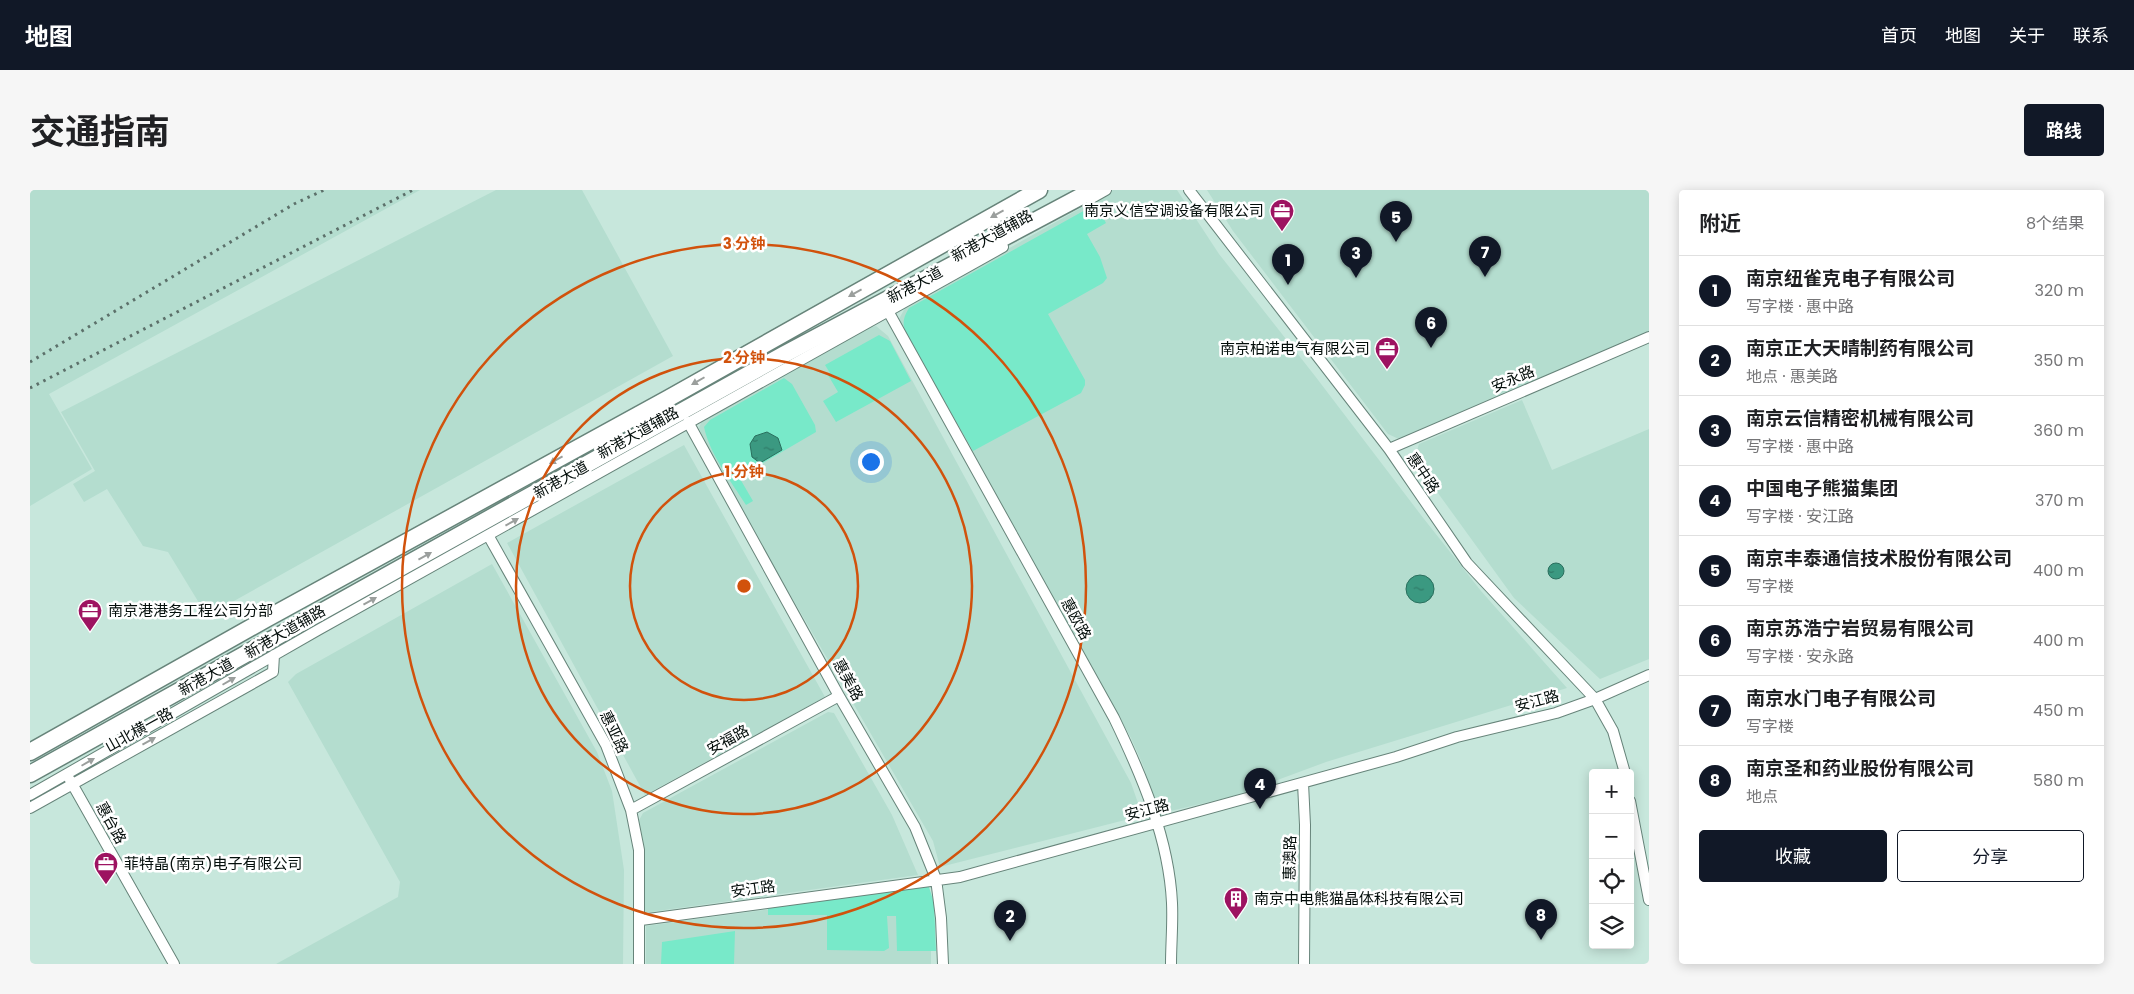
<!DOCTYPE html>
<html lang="zh">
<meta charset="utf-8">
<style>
:root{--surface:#fff;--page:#f6f6f6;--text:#202124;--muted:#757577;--line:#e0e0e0;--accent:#111827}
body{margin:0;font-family:Poppins,"Noto Sans SC",sans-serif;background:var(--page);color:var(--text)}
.controls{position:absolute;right:15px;bottom:15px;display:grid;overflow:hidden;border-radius:5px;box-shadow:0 2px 12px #0003}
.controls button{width:45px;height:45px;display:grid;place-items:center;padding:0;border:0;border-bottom:1px solid var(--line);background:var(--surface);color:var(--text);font:25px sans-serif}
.you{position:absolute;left:840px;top:271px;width:18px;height:18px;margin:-12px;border:4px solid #fff;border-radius:50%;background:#1a73e8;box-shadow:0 0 0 8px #1a73e833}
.badge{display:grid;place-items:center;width:32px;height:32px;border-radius:50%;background:var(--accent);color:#fff;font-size:16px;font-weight:700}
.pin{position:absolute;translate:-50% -41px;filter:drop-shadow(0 1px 2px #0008)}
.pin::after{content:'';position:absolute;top:26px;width:18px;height:15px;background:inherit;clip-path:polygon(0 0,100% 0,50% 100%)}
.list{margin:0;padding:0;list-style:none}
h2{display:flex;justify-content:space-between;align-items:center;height:65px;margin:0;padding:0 20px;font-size:21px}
h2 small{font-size:16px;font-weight:400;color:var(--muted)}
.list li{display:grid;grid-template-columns:32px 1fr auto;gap:15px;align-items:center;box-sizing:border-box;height:70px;padding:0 20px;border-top:1px solid var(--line)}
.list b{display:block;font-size:19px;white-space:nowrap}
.list p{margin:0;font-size:16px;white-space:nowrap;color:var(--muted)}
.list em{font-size:16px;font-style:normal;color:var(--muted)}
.actions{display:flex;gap:10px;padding:15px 20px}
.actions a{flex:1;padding:11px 0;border:1px solid var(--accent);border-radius:5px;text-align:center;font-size:18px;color:var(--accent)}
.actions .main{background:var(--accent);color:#fff}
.icon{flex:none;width:28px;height:28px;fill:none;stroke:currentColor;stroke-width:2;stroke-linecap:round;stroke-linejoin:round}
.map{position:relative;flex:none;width:1619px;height:774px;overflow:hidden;border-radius:5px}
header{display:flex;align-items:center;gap:30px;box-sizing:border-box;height:70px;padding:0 25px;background:var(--accent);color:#fff}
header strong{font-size:24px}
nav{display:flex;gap:28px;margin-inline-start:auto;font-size:18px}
.intro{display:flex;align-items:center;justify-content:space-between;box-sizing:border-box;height:120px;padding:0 30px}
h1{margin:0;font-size:35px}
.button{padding:12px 22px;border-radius:5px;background:var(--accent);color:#fff;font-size:18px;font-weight:700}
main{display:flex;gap:30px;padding:0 30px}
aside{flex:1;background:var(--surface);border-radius:5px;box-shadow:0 2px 12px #0003}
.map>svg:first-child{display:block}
.built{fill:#b4ddcf}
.grass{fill:#78e9c9}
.water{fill:url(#water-ripples);stroke:#2a6f5e}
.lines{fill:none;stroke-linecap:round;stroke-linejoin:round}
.street-casing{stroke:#67847a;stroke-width:12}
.primary-casing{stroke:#67847a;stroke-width:19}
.street{stroke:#fff;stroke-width:10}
.primary{stroke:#fff;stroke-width:16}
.rail{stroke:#5c706a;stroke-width:3;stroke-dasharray:2.5 5;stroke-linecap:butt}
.oneway{fill:#9b9f9d}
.ring{fill:none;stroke:#d1520c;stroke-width:2.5}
.labels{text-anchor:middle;stroke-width:5;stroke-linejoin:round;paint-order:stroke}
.poi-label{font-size:15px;fill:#040e0b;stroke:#fff;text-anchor:start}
.street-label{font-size:15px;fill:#040e0b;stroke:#fff}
.centre{fill:#d1520c;stroke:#fff;stroke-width:2.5}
.ring-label{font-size:15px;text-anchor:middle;font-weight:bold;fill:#d1520c;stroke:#fff;stroke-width:5;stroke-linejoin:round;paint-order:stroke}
</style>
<header>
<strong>地图</strong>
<nav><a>首页</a><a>地图</a><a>关于</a><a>联系</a></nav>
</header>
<div class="intro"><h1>交通指南</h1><a class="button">路线</a></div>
<main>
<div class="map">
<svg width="1619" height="774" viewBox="0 0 1619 774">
<defs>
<pattern id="water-ripples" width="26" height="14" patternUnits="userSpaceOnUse" patternTransform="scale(1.25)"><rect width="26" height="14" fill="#3b9981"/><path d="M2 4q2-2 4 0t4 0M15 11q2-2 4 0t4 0" fill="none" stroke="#2f7b68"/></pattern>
</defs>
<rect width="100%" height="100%" fill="#c7e7dc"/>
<path class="built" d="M 0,0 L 390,0 L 19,204 L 62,279 L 0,316 Z
M 466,0 L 552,0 L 643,166 L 177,426 L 138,362 L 113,356 L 77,299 L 54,312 L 43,294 L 65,281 L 31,222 Z
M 1083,0 L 1147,0 L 1189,64 L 1285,186 L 1394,329 L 1451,401 L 1537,498 L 1296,572 L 1204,606 L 1128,624 L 1113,575 L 1101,548 L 870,137 L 869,129 L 876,116 Z
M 1177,0 L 1619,0 L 1619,144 L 1371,250 L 1358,244 L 1203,41 Z
M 846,136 L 858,146 L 1101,593 L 1108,613 L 1103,628 L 910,677 L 903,651 L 685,275 L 669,238 L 672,230 L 834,139 Z
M 1492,210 L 1522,280 L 1619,239 L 1619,469 L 1570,489 L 1484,408 L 1384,270 L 1389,254 Z
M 654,255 L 795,507 L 615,605 L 477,353 Z
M 462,374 L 567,562 L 582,601 L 594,680 L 593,774 L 246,774 L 368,707 L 370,692 L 258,492 L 266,484 Z
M 798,522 L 804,523 L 862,625 L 888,685 L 613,723 L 607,634 L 613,623 Z
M 897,698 L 901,729 L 901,774 L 616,774 L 616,736 Z"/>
<path class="grass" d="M 1066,14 L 1076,33 L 1057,44 L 1070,67 L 1077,88 L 1073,93 L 1018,124 L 1055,190 L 1055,195 L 1051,203 L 943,261 L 876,144 C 872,133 873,128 879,118 Z
M 849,145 L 860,151 L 881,191 L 806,232 L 793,211 L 808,202 L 798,185 L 800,183 L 795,175 Z
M 754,188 L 762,194 L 785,235 L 786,242 L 709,287 L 723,311 L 716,315 C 701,291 680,265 674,237 L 680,230 Z
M 890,694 L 899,697 L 904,713 L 906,761 L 867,761 L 866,726 L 857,726 L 859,758 L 854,761 L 797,760 L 797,725 L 738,725 L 738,716 Z
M 705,741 L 704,774 L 631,774 L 632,752 Z"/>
<path class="water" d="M 737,242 L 748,248 L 752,260 L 730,273 L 722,267 L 720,254 L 725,246 Z
M1518 381a8 8 0 1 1 16 0a8 8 0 1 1-16 0Z
M1376 399a14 14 0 1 1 28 0a14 14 0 1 1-28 0Z"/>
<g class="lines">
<defs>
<path id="street" d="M 1159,0 L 1359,259 L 1437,373 L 1565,509 L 1583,541 L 1595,583
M 1060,9 L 1076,0
M 858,121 L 1084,528 C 1112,586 1139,649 1142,713 C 1143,733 1141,754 1141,774
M 658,232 L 809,506 L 885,637 L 906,689 L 911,728 L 913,774
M 1359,259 L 1619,147
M 458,345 L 576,555 L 601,620 L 609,660 L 609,774
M 40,590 L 144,774
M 1273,593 L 1275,635 L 1274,774
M 0,605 L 288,440 L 973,57
M 1600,611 L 1619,710
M 0,618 L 243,482 L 244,465
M 601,620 L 809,506
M 611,730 L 930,687 L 1366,567 L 1427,547 L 1526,523 L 1565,509 L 1619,485"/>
<path id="primary" d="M 0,562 L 236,429 L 639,208 L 1009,0
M 0,584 L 753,165 L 1063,0"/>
</defs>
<use href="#street" class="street-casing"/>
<use href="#primary" class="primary-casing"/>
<use href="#street" class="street"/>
<use href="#primary" class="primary"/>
<path class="rail" d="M 0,172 L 264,14 L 294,0
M 0,198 L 383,0"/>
</g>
<defs><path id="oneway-solid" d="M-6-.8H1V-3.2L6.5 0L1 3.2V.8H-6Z" transform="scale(1.25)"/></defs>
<g class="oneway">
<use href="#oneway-solid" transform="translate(967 24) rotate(151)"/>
<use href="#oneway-solid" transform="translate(825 103) rotate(151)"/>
<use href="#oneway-solid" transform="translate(668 191) rotate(150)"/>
<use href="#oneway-solid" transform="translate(526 270) rotate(151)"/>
<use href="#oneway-solid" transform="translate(482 332) rotate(-29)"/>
<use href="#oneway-solid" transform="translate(395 366) rotate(-29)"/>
<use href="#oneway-solid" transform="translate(340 411) rotate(-29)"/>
<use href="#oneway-solid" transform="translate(199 491) rotate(-30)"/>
<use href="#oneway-solid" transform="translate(119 551) rotate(-29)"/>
<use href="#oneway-solid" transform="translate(58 572) rotate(-30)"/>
</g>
<g class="ring">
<circle cx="714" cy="396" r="114"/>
<circle cx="714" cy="396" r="228"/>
<circle cx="714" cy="396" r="342"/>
</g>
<defs>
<symbol id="office-pin" viewBox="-11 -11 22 30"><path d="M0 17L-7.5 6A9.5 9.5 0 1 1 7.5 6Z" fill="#9d1361" stroke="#fff"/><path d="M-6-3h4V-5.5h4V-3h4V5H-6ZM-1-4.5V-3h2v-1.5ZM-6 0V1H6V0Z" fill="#fff"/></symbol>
<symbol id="building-pin" viewBox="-11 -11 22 30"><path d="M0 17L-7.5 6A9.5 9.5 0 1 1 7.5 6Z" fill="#9d1361" stroke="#fff"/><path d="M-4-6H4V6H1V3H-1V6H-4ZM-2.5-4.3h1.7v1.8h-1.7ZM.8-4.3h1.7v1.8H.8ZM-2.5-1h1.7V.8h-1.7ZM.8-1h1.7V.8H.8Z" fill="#fff"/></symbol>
</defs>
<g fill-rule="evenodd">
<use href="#office-pin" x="1238" y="7" width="28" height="38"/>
<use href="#office-pin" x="1343" y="145" width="28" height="38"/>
<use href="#office-pin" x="46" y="407" width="28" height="38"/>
<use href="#office-pin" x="62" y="660" width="28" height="38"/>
<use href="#building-pin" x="1192" y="695" width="28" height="38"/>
</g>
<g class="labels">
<g class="poi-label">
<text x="1234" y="26" text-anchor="end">南京义信空调设备有限公司</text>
<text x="1340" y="164" text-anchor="end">南京柏诺电气有限公司</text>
<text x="78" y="426">南京港港务工程公司分部</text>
<text x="94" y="679">菲特晶(南京)电子有限公司</text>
<text x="1224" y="714">南京中电熊猫晶体科技有限公司</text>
</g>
<g class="street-label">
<text transform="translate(962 46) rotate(-29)" y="5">新港大道辅路</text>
<text transform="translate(885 95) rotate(-28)" y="5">新港大道</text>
<text transform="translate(1483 189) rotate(-23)" y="5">安永路</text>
<text transform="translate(608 243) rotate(-29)" y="5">新港大道辅路</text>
<text transform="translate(1393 283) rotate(56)" y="5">惠中路</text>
<text transform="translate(531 290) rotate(-29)" y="5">新港大道</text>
<text transform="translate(1046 429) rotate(61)" y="5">惠欧路</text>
<text transform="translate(255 442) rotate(-30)" y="5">新港大道辅路</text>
<text transform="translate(176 487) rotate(-29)" y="5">新港大道</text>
<text transform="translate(818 490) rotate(61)" y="5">惠美路</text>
<text transform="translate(1507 511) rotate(-15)" y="5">安江路</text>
<text transform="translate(109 540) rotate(-29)" y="5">山北横一路</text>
<text transform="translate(584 542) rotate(64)" y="5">惠亚路</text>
<text transform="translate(698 550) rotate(-29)" y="5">安福路</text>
<text transform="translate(1117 620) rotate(-15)" y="5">安江路</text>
<text transform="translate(81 633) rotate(61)" y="5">惠台路</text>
<text transform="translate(1260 668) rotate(-89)" y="5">惠澳路</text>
<text transform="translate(723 699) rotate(-8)" y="5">安江路</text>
</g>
</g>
<circle cx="714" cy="396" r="8" class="centre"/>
<g class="ring-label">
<text x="714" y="59">3 分钟</text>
<text x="714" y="173">2 分钟</text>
<text x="714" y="287">1 分钟</text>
</g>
</svg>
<div class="controls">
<button>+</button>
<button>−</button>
<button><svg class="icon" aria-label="locate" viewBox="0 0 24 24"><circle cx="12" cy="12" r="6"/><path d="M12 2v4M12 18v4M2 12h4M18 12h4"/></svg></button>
<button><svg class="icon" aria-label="layers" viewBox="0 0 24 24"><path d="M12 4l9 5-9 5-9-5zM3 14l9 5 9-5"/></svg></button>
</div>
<div class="you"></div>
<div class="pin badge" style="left:1258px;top:95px">1</div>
<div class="pin badge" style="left:980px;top:751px">2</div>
<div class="pin badge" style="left:1326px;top:88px">3</div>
<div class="pin badge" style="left:1230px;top:619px">4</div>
<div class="pin badge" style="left:1366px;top:52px">5</div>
<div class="pin badge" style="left:1401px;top:158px">6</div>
<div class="pin badge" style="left:1455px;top:87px">7</div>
<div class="pin badge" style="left:1511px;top:750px">8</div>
</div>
<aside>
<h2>附近<small>8个结果</small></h2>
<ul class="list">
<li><span class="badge">1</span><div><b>南京纽雀克电子有限公司</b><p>写字楼 · 惠中路</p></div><em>320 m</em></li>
<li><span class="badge">2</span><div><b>南京正大天晴制药有限公司</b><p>地点 · 惠美路</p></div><em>350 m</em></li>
<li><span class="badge">3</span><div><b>南京云信精密机械有限公司</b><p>写字楼 · 惠中路</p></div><em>360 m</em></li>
<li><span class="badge">4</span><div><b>中国电子熊猫集团</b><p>写字楼 · 安江路</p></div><em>370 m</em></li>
<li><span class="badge">5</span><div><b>南京丰泰通信技术股份有限公司</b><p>写字楼</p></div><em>400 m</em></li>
<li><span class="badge">6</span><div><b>南京苏浩宁岩贸易有限公司</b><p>写字楼 · 安永路</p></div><em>400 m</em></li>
<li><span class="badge">7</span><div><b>南京水门电子有限公司</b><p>写字楼</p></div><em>450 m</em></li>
<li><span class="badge">8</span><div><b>南京圣和药业股份有限公司</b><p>地点</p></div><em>580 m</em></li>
</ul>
<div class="actions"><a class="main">收藏</a><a>分享</a></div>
</aside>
</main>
